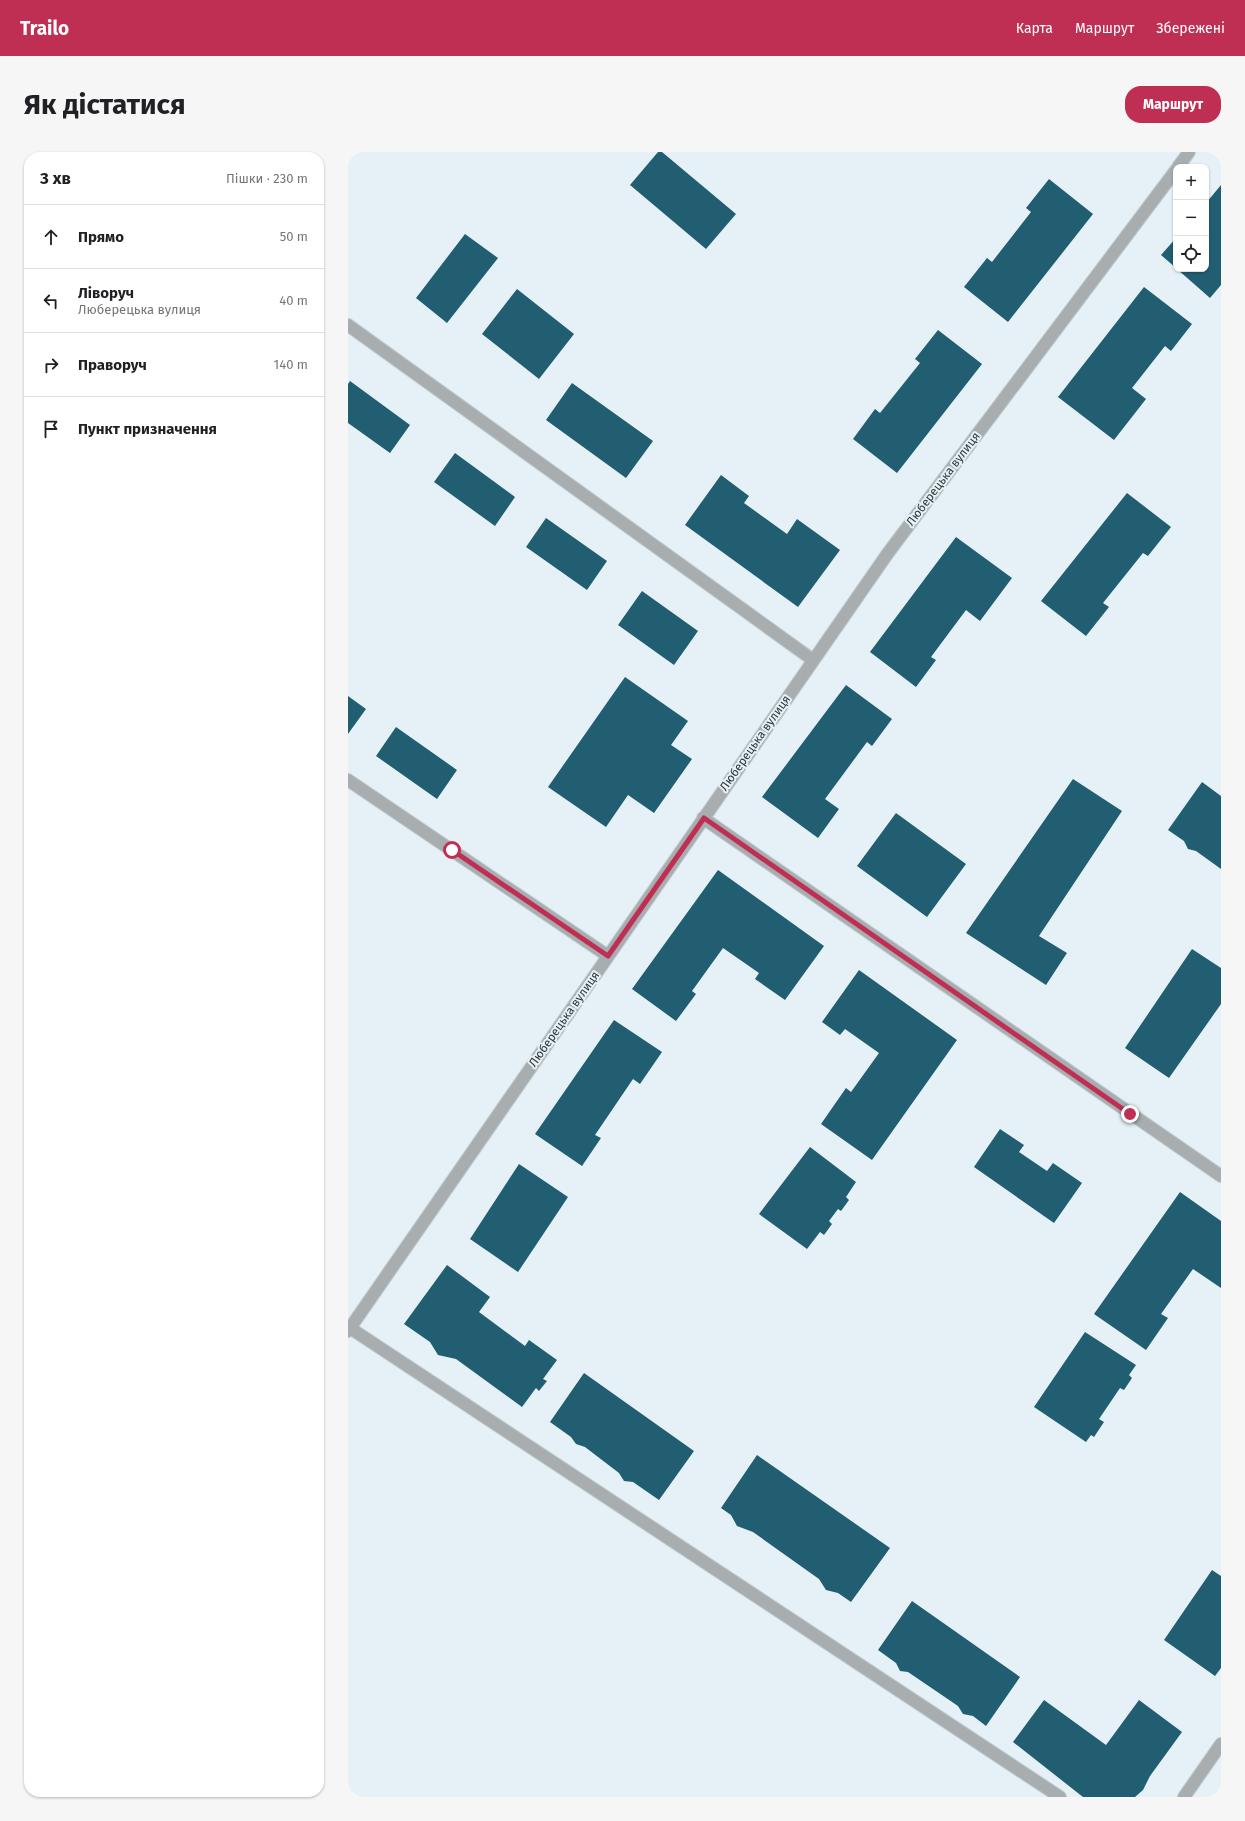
<!DOCTYPE html>
<html lang="uk">
<meta charset="utf-8">
<style>
:root{--surface:#fff;--page:#f6f6f6;--text:#202124;--muted:#757577;--line:#e0e0e0;--accent:#bf2f53}
body{margin:0;font-family:"Fira Sans",sans-serif;background:var(--page);color:var(--text)}
.controls{position:absolute;right:12px;top:12px;display:grid;overflow:hidden;border-radius:8px;box-shadow:0 1px 3px #0004}
.controls button{width:36px;height:36px;display:grid;place-items:center;padding:0;border:0;border-bottom:1px solid var(--line);background:var(--surface);color:var(--text);font:20px sans-serif}
.stop{position:absolute;width:12px;height:12px;margin:-9px;border:3px solid #bf2f53;border-radius:50%;background:#fff}
.stop.end{background:#bf2f53;border-color:#fff;box-shadow:0 1px 4px #0008}
.list{margin:0;padding:0;list-style:none}
h2{display:flex;justify-content:space-between;align-items:center;height:52px;margin:0;padding:0 16px;font-size:17px}
h2 small{font-size:13px;font-weight:400;color:var(--muted)}
.list li{display:grid;grid-template-columns:26px 1fr auto;gap:12px;align-items:center;box-sizing:border-box;height:64px;padding:0 16px;border-top:1px solid var(--line)}
.list b{display:block;font-size:15px;white-space:nowrap}
.list p{margin:0;font-size:13px;white-space:nowrap;color:var(--muted)}
.list em{font-size:13px;font-style:normal;color:var(--muted)}
.icon{flex:none;width:22px;height:22px;fill:none;stroke:currentColor;stroke-width:2;stroke-linecap:round;stroke-linejoin:round}
.map{position:relative;flex:none;width:873px;height:1645px;overflow:hidden;border-radius:16px}
header{display:flex;align-items:center;gap:24px;box-sizing:border-box;height:56px;padding:0 20px;background:var(--accent);color:#fff}
header strong{font-size:19px}
nav{display:flex;gap:22px;margin-inline-start:auto;font-size:14px}
.intro{display:flex;align-items:center;justify-content:space-between;box-sizing:border-box;height:96px;padding:0 24px}
h1{margin:0;font-size:28px}
.button{padding:10px 18px;border-radius:16px;background:var(--accent);color:#fff;font-size:14px;font-weight:700}
main{display:flex;gap:24px;padding:0 24px}
aside{flex:1;background:var(--surface);border-radius:16px;box-shadow:0 1px 3px #0004}
.map>svg:first-child{display:block}
.building{fill:#215e71}
.lines{fill:none;stroke-linecap:round;stroke-linejoin:round}
.minor-casing{stroke:#c1ccd0;stroke-width:14}
.minor{stroke:#a8adaf;stroke-width:12}
.route{stroke:#bf2f53;stroke-width:5}
.labels{text-anchor:middle;stroke-width:4;stroke-linejoin:round;paint-order:stroke}
.street-label{font-size:12px;fill:#323739;stroke:#e5f1f6}
</style>
<header>
<strong>Trailo</strong>
<nav><a>Карта</a><a>Маршрут</a><a>Збережені</a></nav>
</header>
<div class="intro"><h1>Як дістатися</h1><a class="button">Маршрут</a></div>
<main>
<aside>
<h2>3 хв<small>Пішки · 230 m</small></h2>
<ul class="list">
<li><svg class="icon" aria-label="ahead" viewBox="0 0 24 24"><path d="M12 20V5M6 11l6-6 6 6"/></svg><div><b>Прямо</b></div><em>50 m</em></li>
<li><svg class="icon" aria-label="left" viewBox="0 0 24 24"><path d="M17 20v-9H6M10 6l-5 5 5 5"/></svg><div><b>Ліворуч</b><p>Люберецька вулиця</p></div><em>40 m</em></li>
<li><svg class="icon" aria-label="right" viewBox="0 0 24 24"><path d="M7 20v-9h11M14 6l5 5-5 5"/></svg><div><b>Праворуч</b></div><em>140 m</em></li>
<li><svg class="icon" aria-label="arrive" viewBox="0 0 24 24"><path d="M6 21V4h12l-3 4 3 4H6"/></svg><div><b>Пункт призначення</b></div></li>
</ul>
</aside>
<div class="map">
<svg width="873" height="1645" viewBox="0 0 873 1645">
<rect width="100%" height="100%" fill="#e5f1f6"/>
<path class="building" d="M 310,0 L 314,0 L 388,62 L 358,97 L 282,33 Z
M 701,27 L 745,62 L 660,170 L 616,135 L 639,106 L 644,110 L 683,60 L 678,56 Z
M 873,33 L 873,133 L 862,146 L 829,117 L 858,117 L 858,51 Z
M 117,82 L 150,106 L 99,171 L 68,146 Z
M 828,86 L 828,116 L 813,103 Z
M 796,135 L 844,172 L 823,199 L 817,194 L 784,236 L 798,247 L 766,288 L 710,245 Z
M 169,137 L 226,182 L 191,227 L 134,182 Z
M 590,178 L 634,212 L 549,321 L 505,287 L 527,257 L 532,261 L 572,211 L 567,207 Z
M 2,229 L 62,273 L 42,301 L 0,271 L 0,232 Z
M 224,231 L 305,289 L 278,326 L 198,268 Z
M 107,301 L 167,345 L 147,374 L 86,330 Z
M 373,323 L 401,344 L 396,351 L 439,382 L 449,367 L 492,398 L 450,455 L 337,373 Z
M 779,341 L 823,375 L 800,404 L 795,401 L 755,451 L 761,455 L 738,484 L 693,449 Z
M 198,366 L 259,409 L 239,438 L 178,395 Z
M 608,385 L 664,426 L 632,469 L 618,458 L 583,505 L 588,508 L 568,535 L 522,500 Z
M 294,439 L 350,479 L 326,513 L 270,473 Z
M 277,525 L 340,569 L 323,593 L 344,607 L 306,661 L 280,643 L 258,675 L 200,635 Z
M 498,533 L 544,567 L 524,594 L 519,590 L 477,647 L 491,657 L 470,686 L 414,645 Z
M 0,544 L 18,557 L 0,582 Z
M 48,575 L 109,618 L 89,647 L 28,604 Z
M 725,627 L 774,659 L 691,784 L 719,801 L 698,833 L 618,781 Z
M 854,630 L 873,644 L 873,717 L 848,699 L 840,697 L 836,689 L 820,678 Z
M 548,661 L 618,712 L 579,765 L 509,714 Z
M 370,718 L 476,794 L 437,848 L 407,827 L 411,821 L 375,796 L 344,839 L 348,842 L 328,869 L 284,837 Z
M 844,797 L 873,816 L 873,852 L 821,926 L 777,896 Z
M 511,818 L 609,888 L 524,1008 L 473,972 L 498,936 L 503,940 L 531,901 L 497,877 L 492,883 L 474,870 Z
M 266,868 L 314,900 L 292,932 L 285,927 L 247,983 L 253,986 L 234,1014 L 187,982 Z
M 652,977 L 676,993 L 671,1000 L 699,1019 L 705,1011 L 734,1031 L 706,1071 L 626,1015 Z
M 462,995 L 508,1030 L 498,1045 L 501,1048 L 493,1059 L 490,1057 L 481,1069 L 484,1072 L 476,1083 L 472,1080 L 459,1097 L 411,1062 Z
M 171,1012 L 220,1045 L 170,1120 L 122,1087 Z
M 832,1040 L 873,1069 L 873,1136 L 845,1117 L 813,1162 L 820,1166 L 798,1198 L 746,1162 Z
M 99,1113 L 142,1145 L 131,1160 L 177,1194 L 181,1188 L 209,1208 L 195,1227 L 199,1229 L 191,1239 L 188,1236 L 174,1255 L 108,1207 L 90,1203 L 82,1190 L 56,1172 Z
M 737,1180 L 788,1213 L 781,1223 L 784,1226 L 776,1238 L 772,1236 L 751,1267 L 756,1270 L 746,1285 L 743,1283 L 738,1290 L 686,1255 Z
M 236,1221 L 346,1299 L 311,1348 L 285,1330 L 276,1329 L 271,1321 L 237,1295 L 228,1292 L 223,1285 L 202,1270 Z
M 409,1303 L 542,1396 L 503,1450 L 490,1441 L 478,1438 L 471,1427 L 405,1380 L 389,1374 L 383,1363 L 373,1356 Z
M 864,1418 L 873,1424 L 873,1516 L 867,1524 L 816,1488 Z
M 564,1449 L 672,1525 L 638,1574 L 625,1564 L 615,1562 L 610,1554 L 560,1520 L 552,1519 L 548,1511 L 530,1498 Z
M 696,1548 L 758,1593 L 791,1548 L 834,1580 L 802,1624 L 795,1638 L 787,1645 L 735,1645 L 665,1590 Z"/>
<g class="lines">
<defs>
<path id="minor" d="M 830,15 L 841,0
M 0,173 L 465,508
M 0,628 L 260,804
M 355,666 L 873,1024
M 2,1176 L 712,1645
M 0,1179 L 540,401 L 828,18
M 836,1645 L 873,1592"/>
</defs>
<use href="#minor" class="minor-casing"/>
<use href="#minor" class="minor"/>
</g>
<g class="lines">
<path class="route" d="M 104,698 L 260,804 L 356,666 L 782,962"/>
</g>
<g class="labels">
<g class="street-label">
<text transform="translate(595 327) rotate(-53)" y="4">Люберецька вулиця</text>
<text transform="translate(407 591) rotate(-55)" y="4">Люберецька вулиця</text>
<text transform="translate(216 867) rotate(-55)" y="4">Люберецька вулиця</text>
</g>
</g>
</svg>
<div class="controls">
<button>+</button>
<button>−</button>
<button><svg class="icon" aria-label="locate" viewBox="0 0 24 24"><circle cx="12" cy="12" r="6"/><path d="M12 2v4M12 18v4M2 12h4M18 12h4"/></svg></button>
</div>
<div class="stop" style="left:104px;top:698px"></div>
<div class="stop end" style="left:782px;top:962px"></div>
</div>
</main>
